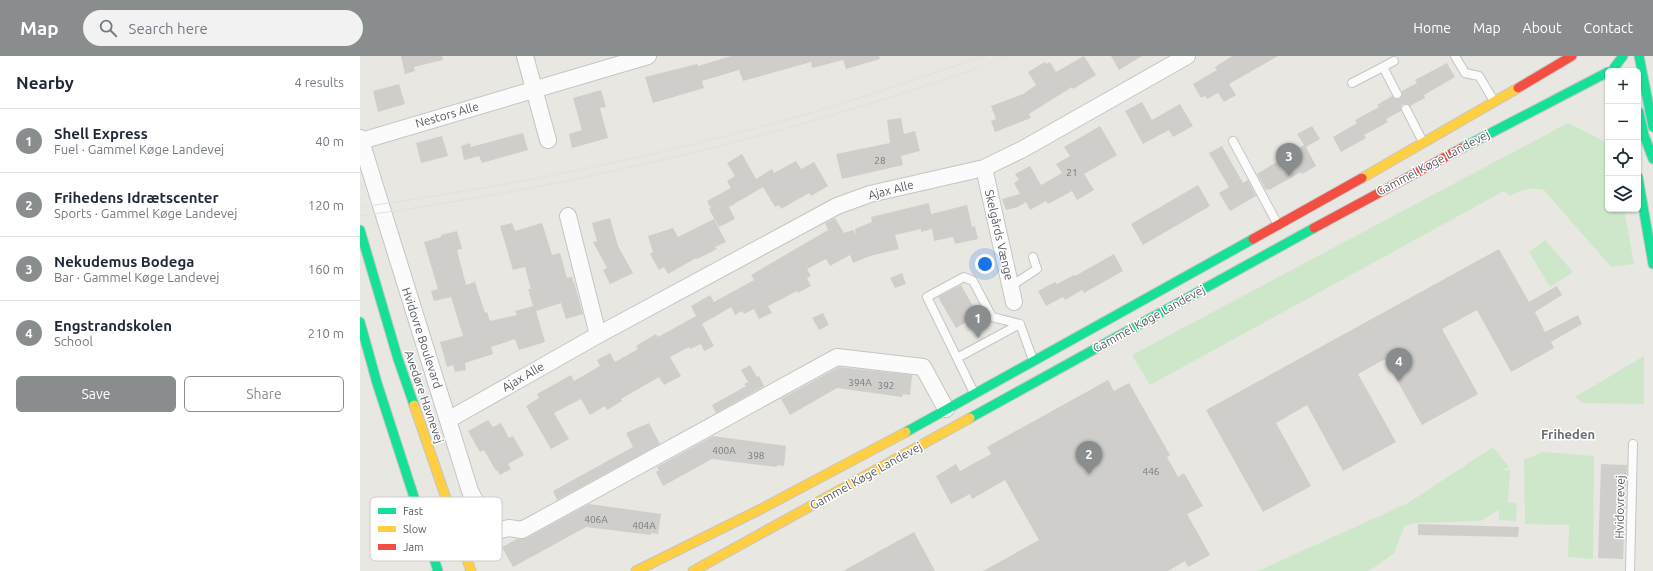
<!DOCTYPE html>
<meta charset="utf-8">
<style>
:root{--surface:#fff;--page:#f2f2f3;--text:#1f2937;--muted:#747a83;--line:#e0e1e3;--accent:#8a8d8e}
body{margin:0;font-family:Ubuntu,sans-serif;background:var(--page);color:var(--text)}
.controls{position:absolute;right:12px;top:12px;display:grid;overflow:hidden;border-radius:6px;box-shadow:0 1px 3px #0004}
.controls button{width:36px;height:36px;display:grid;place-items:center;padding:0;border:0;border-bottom:1px solid var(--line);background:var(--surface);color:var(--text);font:20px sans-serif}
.you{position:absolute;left:625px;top:208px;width:14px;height:14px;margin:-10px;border:3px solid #fff;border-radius:50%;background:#1a73e8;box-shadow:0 0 0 6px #1a73e833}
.badge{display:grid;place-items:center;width:26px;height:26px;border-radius:50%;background:var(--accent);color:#fff;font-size:13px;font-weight:700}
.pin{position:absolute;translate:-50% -33px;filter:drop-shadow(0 1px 2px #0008)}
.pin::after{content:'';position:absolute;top:21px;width:14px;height:12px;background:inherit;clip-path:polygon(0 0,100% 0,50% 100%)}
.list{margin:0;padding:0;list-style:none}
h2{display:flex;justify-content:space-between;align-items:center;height:52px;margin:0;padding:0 16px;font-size:17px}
h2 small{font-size:13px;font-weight:400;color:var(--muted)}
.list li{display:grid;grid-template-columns:26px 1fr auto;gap:12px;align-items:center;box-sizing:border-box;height:64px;padding:0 16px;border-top:1px solid var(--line)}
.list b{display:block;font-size:15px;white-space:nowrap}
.list p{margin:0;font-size:13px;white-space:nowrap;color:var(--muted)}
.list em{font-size:13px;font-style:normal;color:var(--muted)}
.actions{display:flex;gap:8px;padding:12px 16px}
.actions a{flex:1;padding:9px 0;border:1px solid var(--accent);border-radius:6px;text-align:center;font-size:14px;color:var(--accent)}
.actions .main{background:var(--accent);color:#fff}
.icon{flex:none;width:22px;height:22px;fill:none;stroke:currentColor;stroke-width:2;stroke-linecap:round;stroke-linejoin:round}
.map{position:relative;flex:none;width:1293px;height:515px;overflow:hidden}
header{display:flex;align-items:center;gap:24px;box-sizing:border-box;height:56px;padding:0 20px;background:var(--accent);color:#fff}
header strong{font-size:19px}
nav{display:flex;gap:22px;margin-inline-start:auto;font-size:14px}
.search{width:280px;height:36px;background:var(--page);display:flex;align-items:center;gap:10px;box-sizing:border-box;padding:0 14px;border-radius:22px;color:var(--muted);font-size:15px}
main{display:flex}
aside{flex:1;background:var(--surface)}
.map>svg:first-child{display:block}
.green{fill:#cee7cb}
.building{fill:#cfcecb}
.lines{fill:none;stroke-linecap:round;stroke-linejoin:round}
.lane-casing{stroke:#c4c5c4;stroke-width:10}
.street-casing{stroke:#c4c5c4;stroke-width:18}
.fast-casing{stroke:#c4c5c4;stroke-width:11}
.slow-casing{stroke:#c4c5c4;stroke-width:11}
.jam-casing{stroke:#c4c5c4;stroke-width:11}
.lane{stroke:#fcfbfb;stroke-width:8}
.street{stroke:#fcfbfb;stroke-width:16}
.fast{stroke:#16e098;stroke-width:9}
.slow{stroke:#ffcf43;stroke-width:9}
.jam{stroke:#f24e42;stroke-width:9}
.tram{stroke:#e1e1e0;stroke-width:1}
.labels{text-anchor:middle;stroke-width:3;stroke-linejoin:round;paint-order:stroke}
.number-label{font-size:10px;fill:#767a7c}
.street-label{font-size:12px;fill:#575c61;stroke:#fff}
.neighbourhood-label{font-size:13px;font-weight:bold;fill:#686e73;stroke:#fff}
.key{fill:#fff;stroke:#cdced0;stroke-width:1}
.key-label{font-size:11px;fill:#575c61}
</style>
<header>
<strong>Map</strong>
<div class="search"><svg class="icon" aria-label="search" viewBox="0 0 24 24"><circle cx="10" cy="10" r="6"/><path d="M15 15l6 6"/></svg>Search here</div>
<nav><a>Home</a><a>Map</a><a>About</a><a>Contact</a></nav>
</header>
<main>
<aside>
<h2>Nearby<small>4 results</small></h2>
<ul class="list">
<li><span class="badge">1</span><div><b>Shell Express</b><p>Fuel · Gammel Køge Landevej</p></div><em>40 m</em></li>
<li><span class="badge">2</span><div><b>Frihedens Idrætscenter</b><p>Sports · Gammel Køge Landevej</p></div><em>120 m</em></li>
<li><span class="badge">3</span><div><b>Nekudemus Bodega</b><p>Bar · Gammel Køge Landevej</p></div><em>160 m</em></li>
<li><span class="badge">4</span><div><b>Engstrandskolen</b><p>School</p></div><em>210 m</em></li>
</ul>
<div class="actions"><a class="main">Save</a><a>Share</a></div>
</aside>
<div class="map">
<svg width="1293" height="515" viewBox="0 0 1293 515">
<rect width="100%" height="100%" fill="#e8e7e2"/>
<path class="green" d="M 1208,67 L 1248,87 L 1248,153 L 1264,153 L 1274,208 L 1251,211 L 1184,134 C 1171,131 1162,134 1150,140 L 1144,135 L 790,329 L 772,299 Z
M 1185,184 L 1213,216 L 1190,231 L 1169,196 Z
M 1284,300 L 1284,348 L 1223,347 L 1215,341 Z
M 1133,391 L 1149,411 L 1142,414 L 1150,414 L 1148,446 L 1157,447 L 1156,465 L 1139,464 L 1139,454 L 1120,465 L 1059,467 L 1045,469 L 1034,497 L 1015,511 L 1007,515 L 898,515 L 1048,447 Z
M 1183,396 L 1234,400 L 1233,503 L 1208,501 L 1209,469 L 1165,468 L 1164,404 Z"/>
<path class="building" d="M 41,0 L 82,0 L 83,4 L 54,11 L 55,15 L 45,18 Z
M 371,0 L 482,0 L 483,4 L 452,12 L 451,6 L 383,25 L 379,14 L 342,25 L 344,32 L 293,47 L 285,21 L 337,8 L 338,10 Z
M 482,0 L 519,0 L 520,3 L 486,13 Z
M 724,0 L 736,19 L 713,33 L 712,31 L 669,58 L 671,62 L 635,76 L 631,65 L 636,63 L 631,50 L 663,38 L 676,29 L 668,16 L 685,6 L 686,8 L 690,6 L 696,16 Z
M 751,0 L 782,0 L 759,14 Z
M 872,0 L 918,0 L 869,28 L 876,39 L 864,46 L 858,37 L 847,43 L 845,40 L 841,42 L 833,28 L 857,14 L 855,11 Z
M 1087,7 L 1095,21 L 1064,39 L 1065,42 L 1050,50 L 1047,48 L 1043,48 L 1041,50 L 1041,55 L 1026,63 L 1028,66 L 1004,79 L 1006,82 L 981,96 L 973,81 L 997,67 L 995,64 L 1019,51 L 1017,49 L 1032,40 L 1036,43 L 1040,43 L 1042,39 L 1042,35 L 1057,27 L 1055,24 Z
M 39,28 L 45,48 L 18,56 L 13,35 Z
M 241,34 L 246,51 L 240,52 L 248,82 L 212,92 L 209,78 L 222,74 L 213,42 Z
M 782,46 L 792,64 L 820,48 L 833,70 L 813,81 L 809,74 L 783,88 L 765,55 Z
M 541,62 L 544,78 L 555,75 L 560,95 L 541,100 L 543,109 L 482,123 L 476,98 L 530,87 L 527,64 Z
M 740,70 L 757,99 L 724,118 L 734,134 L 717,144 L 712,135 L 688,148 L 686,145 L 670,154 L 666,146 L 658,151 L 646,154 L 642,143 L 660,138 L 654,127 L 659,124 L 655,118 L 670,110 L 681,129 L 702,117 L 696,108 L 710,100 L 704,91 Z
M 952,70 L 960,83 L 946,91 L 956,110 L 942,118 L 941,116 L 909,134 L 908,133 L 906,134 L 897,118 L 944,89 L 937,78 Z
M 163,77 L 168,94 L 122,107 L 119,100 L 104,104 L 101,90 L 110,87 L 111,91 Z
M 82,80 L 88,100 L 61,107 L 56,87 Z
M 862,90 L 883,127 L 888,124 L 896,140 L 870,155 L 859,137 L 869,131 L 849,97 Z
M 382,98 L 396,123 L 412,113 L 414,117 L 436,105 L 441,113 L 454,106 L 468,130 L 451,140 L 449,137 L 421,153 L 419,149 L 415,151 L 403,131 L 369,151 L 375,163 L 359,171 L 349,153 L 351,152 L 347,145 L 371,132 L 367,125 L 375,120 L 367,107 Z
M 838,129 L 850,150 L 783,189 L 771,168 Z
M 569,147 L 571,158 L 607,149 L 612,171 L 615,170 L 618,183 L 595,188 L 593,181 L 574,185 L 572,173 L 561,176 L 561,173 L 535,179 L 539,193 L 510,200 L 493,207 L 490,199 L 470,210 L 466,203 L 447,213 L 451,220 L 447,222 L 451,230 L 438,237 L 437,235 L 408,250 L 412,257 L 399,263 L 394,253 L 384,258 L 382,255 L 375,259 L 371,251 L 342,268 L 354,290 L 344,295 L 341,288 L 330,293 L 329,291 L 310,301 L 321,320 L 304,329 L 299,321 L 261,343 L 262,345 L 247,354 L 245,350 L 230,359 L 221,343 L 194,357 L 209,383 L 191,393 L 166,350 L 179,342 L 177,338 L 211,319 L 214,325 L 240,310 L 237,304 L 250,297 L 255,306 L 278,293 L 276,290 L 296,278 L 298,281 L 336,260 L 331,250 L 350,239 L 354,246 L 394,224 L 391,219 L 468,174 L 465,167 L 475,162 L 484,177 L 493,174 L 496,178 L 495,173 L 512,166 L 511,161 Z
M 250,162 L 258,190 L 273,217 L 250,228 L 243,214 L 247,212 L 233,186 L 237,185 L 232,167 Z
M 354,163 L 366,186 L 355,191 L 357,193 L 337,203 L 336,202 L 308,218 L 304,211 L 299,214 L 290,198 L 293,196 L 288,180 L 313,172 L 318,181 Z
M 152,167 L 155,175 L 182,167 L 192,199 L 200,197 L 207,222 L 212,221 L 213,226 L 214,226 L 223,258 L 206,263 L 201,247 L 176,255 L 185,286 L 159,294 L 155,283 L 131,291 L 133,298 L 105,307 L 106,314 L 95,316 L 93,309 L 87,311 L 80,286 L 103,280 L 91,241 L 74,245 L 71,235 L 78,233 L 64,186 L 81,181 L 81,179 L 97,175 L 102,193 L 97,194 L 106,229 L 115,226 L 125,257 L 127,256 L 130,265 L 157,259 L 155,255 L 173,250 L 168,233 L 171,233 L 165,211 L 153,214 L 140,170 Z
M 1139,193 L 1169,246 L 1197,230 L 1202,239 L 1175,256 L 1185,276 L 1218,259 L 1222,268 L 1191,286 L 1194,292 L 1151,316 L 1117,254 L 1082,273 L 1118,338 L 1062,369 L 1025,303 L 998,318 L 1036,386 L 983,415 L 947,349 L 916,367 L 951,430 L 903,456 L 846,354 Z
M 754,198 L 763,215 L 724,237 L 722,234 L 705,244 L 703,241 L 686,250 L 678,235 L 695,226 L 697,228 L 714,219 L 715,220 Z
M 542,217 L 546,228 L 535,232 L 530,222 Z
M 601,229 L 618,259 L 596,272 L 578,241 Z
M 463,257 L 469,269 L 459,274 L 452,262 Z
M 390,309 L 397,321 L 399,320 L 404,330 L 356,357 L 352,349 L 386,330 L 384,328 L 388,326 L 381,314 Z
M 479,311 L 552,319 L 550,339 L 543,338 L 542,341 L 477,332 L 430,359 L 421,343 Z
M 748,324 L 754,335 L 769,327 L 810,399 L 807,401 L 818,421 L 824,417 L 843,450 L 827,458 L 850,499 L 828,511 L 825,505 L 808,515 L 623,515 L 679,484 L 645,424 L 612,443 L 610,438 L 591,448 L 576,420 L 596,408 L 600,415 L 631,398 L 627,391 Z
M 128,364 L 133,371 L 141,367 L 149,382 L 153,380 L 164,399 L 148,408 L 151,413 L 140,419 L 137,414 L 136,415 L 124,394 L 120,396 L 108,375 Z
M 289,367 L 300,388 L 197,444 L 193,435 L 273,391 L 266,377 Z
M 353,380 L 426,390 L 424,410 L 417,409 L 417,411 L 352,403 L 303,430 L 296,416 L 299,414 L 297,411 Z
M 1241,408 L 1267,409 L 1263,503 L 1238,502 Z
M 229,448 L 301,458 L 298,478 L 291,477 L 291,479 L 226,471 L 153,511 L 142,491 L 157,483 L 167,482 Z
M 1058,468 L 1159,471 L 1158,481 L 1058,479 Z
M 554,476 L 575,515 L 483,515 Z"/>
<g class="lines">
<defs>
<path id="lane" d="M 1095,0 L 1105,17 L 1119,20 L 1134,45
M 1023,11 L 1034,5
M 992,27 L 1023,11 L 1037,38
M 1046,53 L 1063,86
M 873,85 L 918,169
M 651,230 L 677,213 L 673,201
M 597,302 L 567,241 L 604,221 L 613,225 L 632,261 L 660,268
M 614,337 L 597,302 L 660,268 L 673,304
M 1270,515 L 1273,388"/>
<path id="street" d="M 165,0 L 188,84
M 0,82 L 110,435 L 125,464 L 136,475 L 149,472 L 162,474 L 477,301 L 563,311 L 586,353
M 1,85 L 288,0
M 624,112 L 654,246
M 208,160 L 238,279
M 88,364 L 238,279 L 477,150 L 510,138 L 624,112 L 663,93 L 827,0"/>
<path id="fast" d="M 1279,0 L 1293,71
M 1254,12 L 1263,0
M 1279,56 L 1284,79 L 1293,103
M 1102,92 L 1248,16
M 1278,121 L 1293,208
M 0,174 L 38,303 L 54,349
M 0,266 L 17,327 L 78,515
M 610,362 L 954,172
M 546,376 L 893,183"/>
<path id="slow" d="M 1002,122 L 1158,32
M 54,349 L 111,515
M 276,515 L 401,453 L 546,376
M 333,515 L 610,362"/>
<path id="jam" d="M 1158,32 L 1212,0
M 954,172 L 1102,92
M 893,183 L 1002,122"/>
</defs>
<use href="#lane" class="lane-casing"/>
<use href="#street" class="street-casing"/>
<use href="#fast" class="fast-casing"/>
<use href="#slow" class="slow-casing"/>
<use href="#jam" class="jam-casing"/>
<use href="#lane" class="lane"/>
<use href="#street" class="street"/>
<use href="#fast" class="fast"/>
<use href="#slow" class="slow"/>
<use href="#jam" class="jam"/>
<path class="tram" d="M 0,151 C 148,131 296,101 440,60 C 502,42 563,21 624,0
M 0,160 C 221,129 440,78 650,0"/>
</g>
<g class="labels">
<g class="number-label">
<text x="520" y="108">28</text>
<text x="712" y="120">21</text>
<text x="500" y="330">394A</text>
<text x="526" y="333">392</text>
<text x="364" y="398">400A</text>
<text x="396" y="403">398</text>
<text x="791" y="419">446</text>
<text x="236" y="467">406A</text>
<text x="284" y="473">404A</text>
</g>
<g class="street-label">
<text transform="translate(87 59) rotate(-16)" y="4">Nestors Alle</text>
<text transform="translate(1073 107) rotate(-28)" y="4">Gammel Køge Landevej</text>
<text transform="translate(531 134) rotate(-14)" y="4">Ajax Alle</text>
<text transform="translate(639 179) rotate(77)" y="4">Skelgårds Vænge</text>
<text transform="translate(789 263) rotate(-29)" y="4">Gammel Køge Landevej</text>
<text transform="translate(62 282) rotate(72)" y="4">Hvidovre Boulevard</text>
<text transform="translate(163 321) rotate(-30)" y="4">Ajax Alle</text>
<text transform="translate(64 341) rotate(71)" y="4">Avedøre Havnevej</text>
<text transform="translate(506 420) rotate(-29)" y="4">Gammel Køge Landevej</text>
<text transform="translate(1260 451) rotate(-89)" y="4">Hvidovrevej</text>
</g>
<g class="neighbourhood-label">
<text x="1208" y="383">Friheden</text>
</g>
</g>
<rect x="10" y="441" width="132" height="64" rx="6" class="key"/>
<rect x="18" y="452" width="18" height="6" fill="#16e098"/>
<rect x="18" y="470" width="18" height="6" fill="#ffcf43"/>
<rect x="18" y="488" width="18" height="6" fill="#f24e42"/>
<g class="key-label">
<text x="43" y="459">Fast</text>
<text x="43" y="477">Slow</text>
<text x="43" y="495">Jam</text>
</g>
</svg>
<div class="controls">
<button>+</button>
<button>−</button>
<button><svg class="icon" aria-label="locate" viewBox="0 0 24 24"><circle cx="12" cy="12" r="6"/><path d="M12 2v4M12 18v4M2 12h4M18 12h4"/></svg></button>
<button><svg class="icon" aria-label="layers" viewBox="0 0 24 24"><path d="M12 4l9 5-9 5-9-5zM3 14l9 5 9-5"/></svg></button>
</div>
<div class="you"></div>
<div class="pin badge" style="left:618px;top:282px">1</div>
<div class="pin badge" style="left:729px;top:418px">2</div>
<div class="pin badge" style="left:929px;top:120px">3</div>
<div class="pin badge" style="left:1039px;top:325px">4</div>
</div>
</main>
